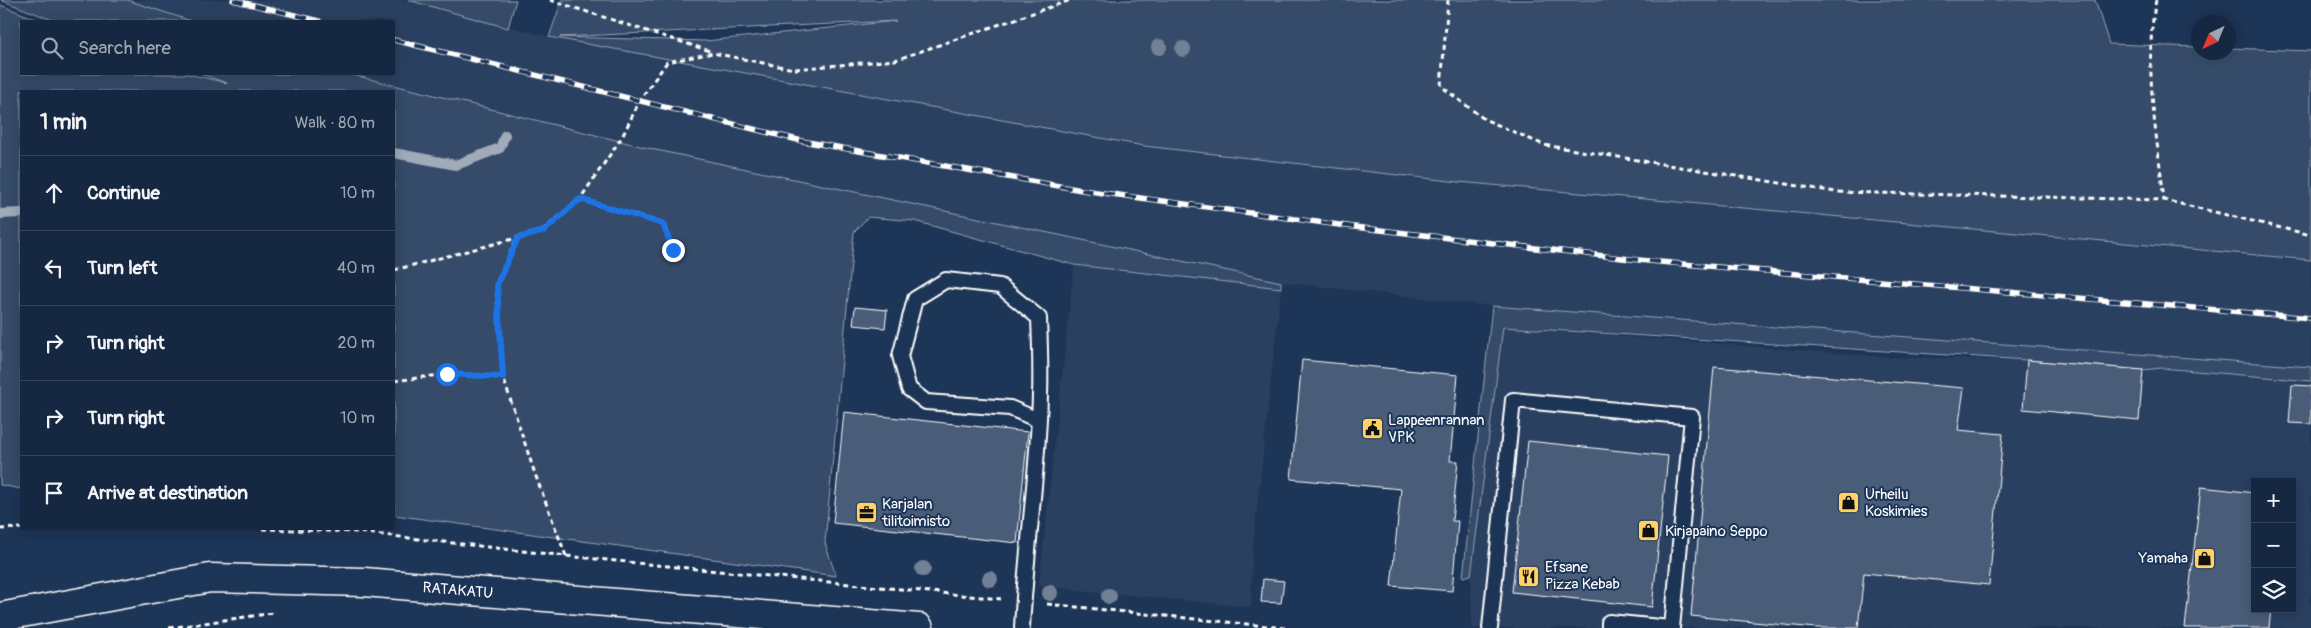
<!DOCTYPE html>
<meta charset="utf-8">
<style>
:root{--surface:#162841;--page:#23344c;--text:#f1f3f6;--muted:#9ea6b1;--line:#35445a}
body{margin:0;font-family:Pangolin,sans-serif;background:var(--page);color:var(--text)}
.controls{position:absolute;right:15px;bottom:15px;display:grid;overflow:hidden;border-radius:0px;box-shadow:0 2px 12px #0003}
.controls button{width:45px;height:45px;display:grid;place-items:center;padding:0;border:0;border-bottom:1px solid var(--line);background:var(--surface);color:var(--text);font:25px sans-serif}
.compass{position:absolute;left:2191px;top:15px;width:45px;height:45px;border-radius:50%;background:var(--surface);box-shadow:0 2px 12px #0003;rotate:224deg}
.stop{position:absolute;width:15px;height:15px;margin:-11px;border:4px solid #1a73e8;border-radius:50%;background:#fff}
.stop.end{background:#1a73e8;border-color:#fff;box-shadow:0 1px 5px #0008}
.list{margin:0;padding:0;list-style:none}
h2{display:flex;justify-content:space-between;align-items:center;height:65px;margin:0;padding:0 20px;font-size:21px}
h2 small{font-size:16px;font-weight:400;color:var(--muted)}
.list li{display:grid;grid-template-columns:32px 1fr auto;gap:15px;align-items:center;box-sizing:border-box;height:75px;padding:0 20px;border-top:1px solid var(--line)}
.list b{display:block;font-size:19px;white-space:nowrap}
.list em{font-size:16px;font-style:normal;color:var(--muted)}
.icon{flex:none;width:28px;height:28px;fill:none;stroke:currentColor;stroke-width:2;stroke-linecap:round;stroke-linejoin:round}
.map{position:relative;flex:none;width:2311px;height:628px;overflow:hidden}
.search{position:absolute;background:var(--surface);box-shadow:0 2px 12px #0003;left:20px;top:20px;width:375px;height:55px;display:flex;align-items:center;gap:12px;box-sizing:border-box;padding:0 18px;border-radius:0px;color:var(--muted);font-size:19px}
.panel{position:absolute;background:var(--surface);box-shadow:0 2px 12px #0003;left:20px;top:90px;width:375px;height:440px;border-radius:0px}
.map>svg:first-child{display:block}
.built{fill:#2a4161;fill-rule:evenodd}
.green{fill:#364b69;stroke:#9aa5b4;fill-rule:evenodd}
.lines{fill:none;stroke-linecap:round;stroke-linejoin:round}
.stream{stroke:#a0aab8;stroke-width:10}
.building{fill:#4a5d79;stroke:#fff}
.service-casing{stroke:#fff;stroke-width:18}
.secondary-casing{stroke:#fff;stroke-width:31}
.path{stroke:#fff;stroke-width:3;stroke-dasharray:5 4;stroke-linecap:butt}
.service{stroke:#1d3557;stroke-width:14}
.secondary{stroke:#1d3557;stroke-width:28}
.rail-casing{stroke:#fff;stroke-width:5.5}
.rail{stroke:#1d3557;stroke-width:4;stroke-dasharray:11;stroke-linecap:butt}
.tree{fill:#738196}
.route{stroke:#1a73e8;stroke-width:6}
.labels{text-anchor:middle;stroke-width:4;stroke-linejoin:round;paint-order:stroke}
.poi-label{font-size:15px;fill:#fff;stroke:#1d3557;text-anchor:start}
.street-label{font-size:15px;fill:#fff;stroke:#1d3557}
</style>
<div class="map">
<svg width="2311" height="628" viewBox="0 0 2311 628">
<rect width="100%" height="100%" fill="#1d3557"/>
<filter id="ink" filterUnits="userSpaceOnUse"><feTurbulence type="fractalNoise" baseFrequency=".02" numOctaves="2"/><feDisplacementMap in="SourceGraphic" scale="10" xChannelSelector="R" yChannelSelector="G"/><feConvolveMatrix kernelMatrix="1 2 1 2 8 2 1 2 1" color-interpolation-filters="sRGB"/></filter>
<g filter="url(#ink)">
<path class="built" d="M 127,0 L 408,0 L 549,37 L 1144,146 L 1459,182 L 2311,260 L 2311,367 L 1492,306 L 1281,282 L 656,150 L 349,74 L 394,74 L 394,21 L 191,21 Z
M 1074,265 L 1281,288 L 1252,554 L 1251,607 L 1039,586 Z
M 1503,327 L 1886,357 L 2027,360 L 2143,370 L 2161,368 L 2311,381 L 2311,628 L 1472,628 L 1471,575 ZM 2255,482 L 2292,482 L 2292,609 L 2255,609 Z"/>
<path class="green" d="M 1,0 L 127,0 L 191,21 L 55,21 Z
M 408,0 L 516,0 L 508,28 Z
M 562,0 L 2095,0 L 2109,44 L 2198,47 L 2198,52 L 2228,52 L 2229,48 L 2311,51 L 2311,260 L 1459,182 L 1144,146 L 549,37 ZM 896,21 L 706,41 L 560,37 Z
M 0,5 L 41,21 L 21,21 L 21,74 L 188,74 L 227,83 L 201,74 L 349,74 L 656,150 L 1281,282 L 1281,288 L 1074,265 L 914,221 L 868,217 L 854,232 L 825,543 L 836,576 L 394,515 L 394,91 L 21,91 L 21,489 L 0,485 Z
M 1492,306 L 2311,367 L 2311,381 L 2161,368 L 2143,370 L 2027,360 L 1503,327 L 1471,575 L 1463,577 Z"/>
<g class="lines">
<path class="stream" d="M 394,153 L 456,165 L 500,148 L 505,135
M 0,214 L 21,213"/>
</g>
<path class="building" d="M 855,307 L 887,310 L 885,328 L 853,325 Z
M 1302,360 L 1458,375 L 1450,461 L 1458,461 L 1452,521 L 1458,521 L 1452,591 L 1391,586 L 1401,489 L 1291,479 Z
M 2027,360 L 2143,370 L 2139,420 L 2023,409 Z
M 1714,367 L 1964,388 L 1958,430 L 2003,434 L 1989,585 L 1864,573 L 1858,628 L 1816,628 L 1691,616 Z
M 2292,385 L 2311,386 L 2311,424 L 2289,423 Z
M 844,412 L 1028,432 L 1017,543 L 833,523 Z
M 1528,441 L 1668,456 L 1652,607 L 1512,592 Z
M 2201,487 L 2255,493 L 2255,609 L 2271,609 L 2269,628 L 2185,628 Z
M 1263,579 L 1284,581 L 1281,603 L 1261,602 Z"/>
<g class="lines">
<defs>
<path id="service" d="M 1022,628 C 1026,550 1038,473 1040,395 C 1041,370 1040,344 1039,318 L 1000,286 L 946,280 L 915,299 L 900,356 L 909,389 L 926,402 L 1010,408 L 1038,420
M 1490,628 L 1513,400 L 1692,417 L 1672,628
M 1609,628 L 1609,622 L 1670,628"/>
<path id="secondary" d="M 0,617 L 210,578 L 364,582 L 919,628"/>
</defs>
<use href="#service" class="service-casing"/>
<use href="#secondary" class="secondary-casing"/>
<path class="path" d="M 550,0 L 713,52
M 1448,0 L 1441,86 L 1484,119 L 1544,145 L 1836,192 L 2164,200 L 2311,235
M 2156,0 C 2143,66 2157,135 2164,200
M 580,199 L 663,224 L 673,250
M 394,270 L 517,238
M 394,381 L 447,374 L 503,377
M 0,529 L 21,528
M 262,529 L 357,532 L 566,556 L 1001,599
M 566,556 L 535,474 L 503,377 L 497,284 L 517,238 L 543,231 L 580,199 L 622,137 L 640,100 L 667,62 L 713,53 L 794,69 L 895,60 L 1071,0
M 1047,604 L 1286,628
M 169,628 L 273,613"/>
<use href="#service" class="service"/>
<use href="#secondary" class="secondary"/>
<defs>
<path id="rail" d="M 233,0 L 319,21
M 394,40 L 802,141 L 1082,190 L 1354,227 L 1648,261 L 2311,318"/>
</defs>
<use href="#rail" class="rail-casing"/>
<use href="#rail" class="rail"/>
</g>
<g class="tree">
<circle cx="1159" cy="47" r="8"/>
<circle cx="1183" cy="49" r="8"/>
<circle cx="923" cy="569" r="8"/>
<circle cx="990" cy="579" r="8"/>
<circle cx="1050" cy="593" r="8"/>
<circle cx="1109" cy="596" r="8"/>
</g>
</g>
<g class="lines" filter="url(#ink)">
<path class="route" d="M 447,374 L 503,377 L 497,284 L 518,238 L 544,231 L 580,199 L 663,224 L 673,250"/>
</g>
<defs>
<symbol id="civic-square" viewBox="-11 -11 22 22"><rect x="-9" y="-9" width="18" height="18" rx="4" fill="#ffd166" stroke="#1d3557"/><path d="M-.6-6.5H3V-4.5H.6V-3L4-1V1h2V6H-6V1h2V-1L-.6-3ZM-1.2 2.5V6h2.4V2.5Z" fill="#111"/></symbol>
<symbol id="shop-square" viewBox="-11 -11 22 22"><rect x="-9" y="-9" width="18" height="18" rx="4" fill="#ffd166" stroke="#1d3557"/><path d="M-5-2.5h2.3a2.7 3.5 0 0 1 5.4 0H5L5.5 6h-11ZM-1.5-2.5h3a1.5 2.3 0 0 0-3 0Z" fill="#111"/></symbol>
<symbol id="office-square" viewBox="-11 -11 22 22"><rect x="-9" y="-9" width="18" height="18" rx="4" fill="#ffd166" stroke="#1d3557"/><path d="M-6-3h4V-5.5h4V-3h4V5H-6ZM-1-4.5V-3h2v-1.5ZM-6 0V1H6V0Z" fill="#111"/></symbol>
<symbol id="restaurant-square" viewBox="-11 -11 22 22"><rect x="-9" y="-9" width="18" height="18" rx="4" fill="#ffd166" stroke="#1d3557"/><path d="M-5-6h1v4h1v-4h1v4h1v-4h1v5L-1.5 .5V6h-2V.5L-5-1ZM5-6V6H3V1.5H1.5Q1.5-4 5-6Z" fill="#111"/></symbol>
</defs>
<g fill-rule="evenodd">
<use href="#civic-square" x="1360" y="416" width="25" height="25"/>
<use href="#shop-square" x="1836" y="490" width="25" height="25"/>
<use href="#office-square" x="854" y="500" width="25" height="25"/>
<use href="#shop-square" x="1636" y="518" width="25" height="25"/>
<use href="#shop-square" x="2192" y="546" width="25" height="25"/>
<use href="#restaurant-square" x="1516" y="564" width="25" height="25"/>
</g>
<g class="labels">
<g class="poi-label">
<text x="1388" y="425">Lappeenrannan<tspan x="1388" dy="17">VPK</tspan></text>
<text x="1865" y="499">Urheilu<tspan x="1865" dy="17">Koskimies</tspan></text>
<text x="882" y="509">Karjalan<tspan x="882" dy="17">tilitoimisto</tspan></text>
<text x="1665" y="536">Kirjapaino Seppo</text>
<text x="2188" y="563" text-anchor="end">Yamaha</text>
<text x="1545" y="572">Efsane<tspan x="1545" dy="17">Pizza Kebab</tspan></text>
</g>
<g class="street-label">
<text transform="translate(458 590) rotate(5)" y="5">RATAKATU</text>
</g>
</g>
</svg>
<div class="controls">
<button>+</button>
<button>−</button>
<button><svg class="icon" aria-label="layers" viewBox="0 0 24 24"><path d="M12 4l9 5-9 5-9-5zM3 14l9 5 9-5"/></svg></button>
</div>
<svg class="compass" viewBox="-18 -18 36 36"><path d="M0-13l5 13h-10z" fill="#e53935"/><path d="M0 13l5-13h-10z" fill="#9ea6b1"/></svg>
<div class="stop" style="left:447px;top:374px"></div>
<div class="stop end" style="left:673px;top:250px"></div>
<div class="search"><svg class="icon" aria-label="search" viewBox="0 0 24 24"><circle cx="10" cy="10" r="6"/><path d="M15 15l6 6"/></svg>Search here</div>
<section class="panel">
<h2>1 min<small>Walk · 80 m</small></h2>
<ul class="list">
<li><svg class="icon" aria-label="ahead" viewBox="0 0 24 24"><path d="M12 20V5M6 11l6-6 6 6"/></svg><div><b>Continue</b></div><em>10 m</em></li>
<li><svg class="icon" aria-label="left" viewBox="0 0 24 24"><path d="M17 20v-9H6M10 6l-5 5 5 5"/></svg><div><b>Turn left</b></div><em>40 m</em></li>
<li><svg class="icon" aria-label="right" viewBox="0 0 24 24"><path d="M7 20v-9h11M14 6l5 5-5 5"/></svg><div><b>Turn right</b></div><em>20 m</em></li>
<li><svg class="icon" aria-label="right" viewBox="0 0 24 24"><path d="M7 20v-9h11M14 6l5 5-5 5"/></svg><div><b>Turn right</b></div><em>10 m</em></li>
<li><svg class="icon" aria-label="arrive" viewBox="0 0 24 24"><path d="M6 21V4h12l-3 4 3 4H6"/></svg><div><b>Arrive at destination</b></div></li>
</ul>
</section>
</div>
